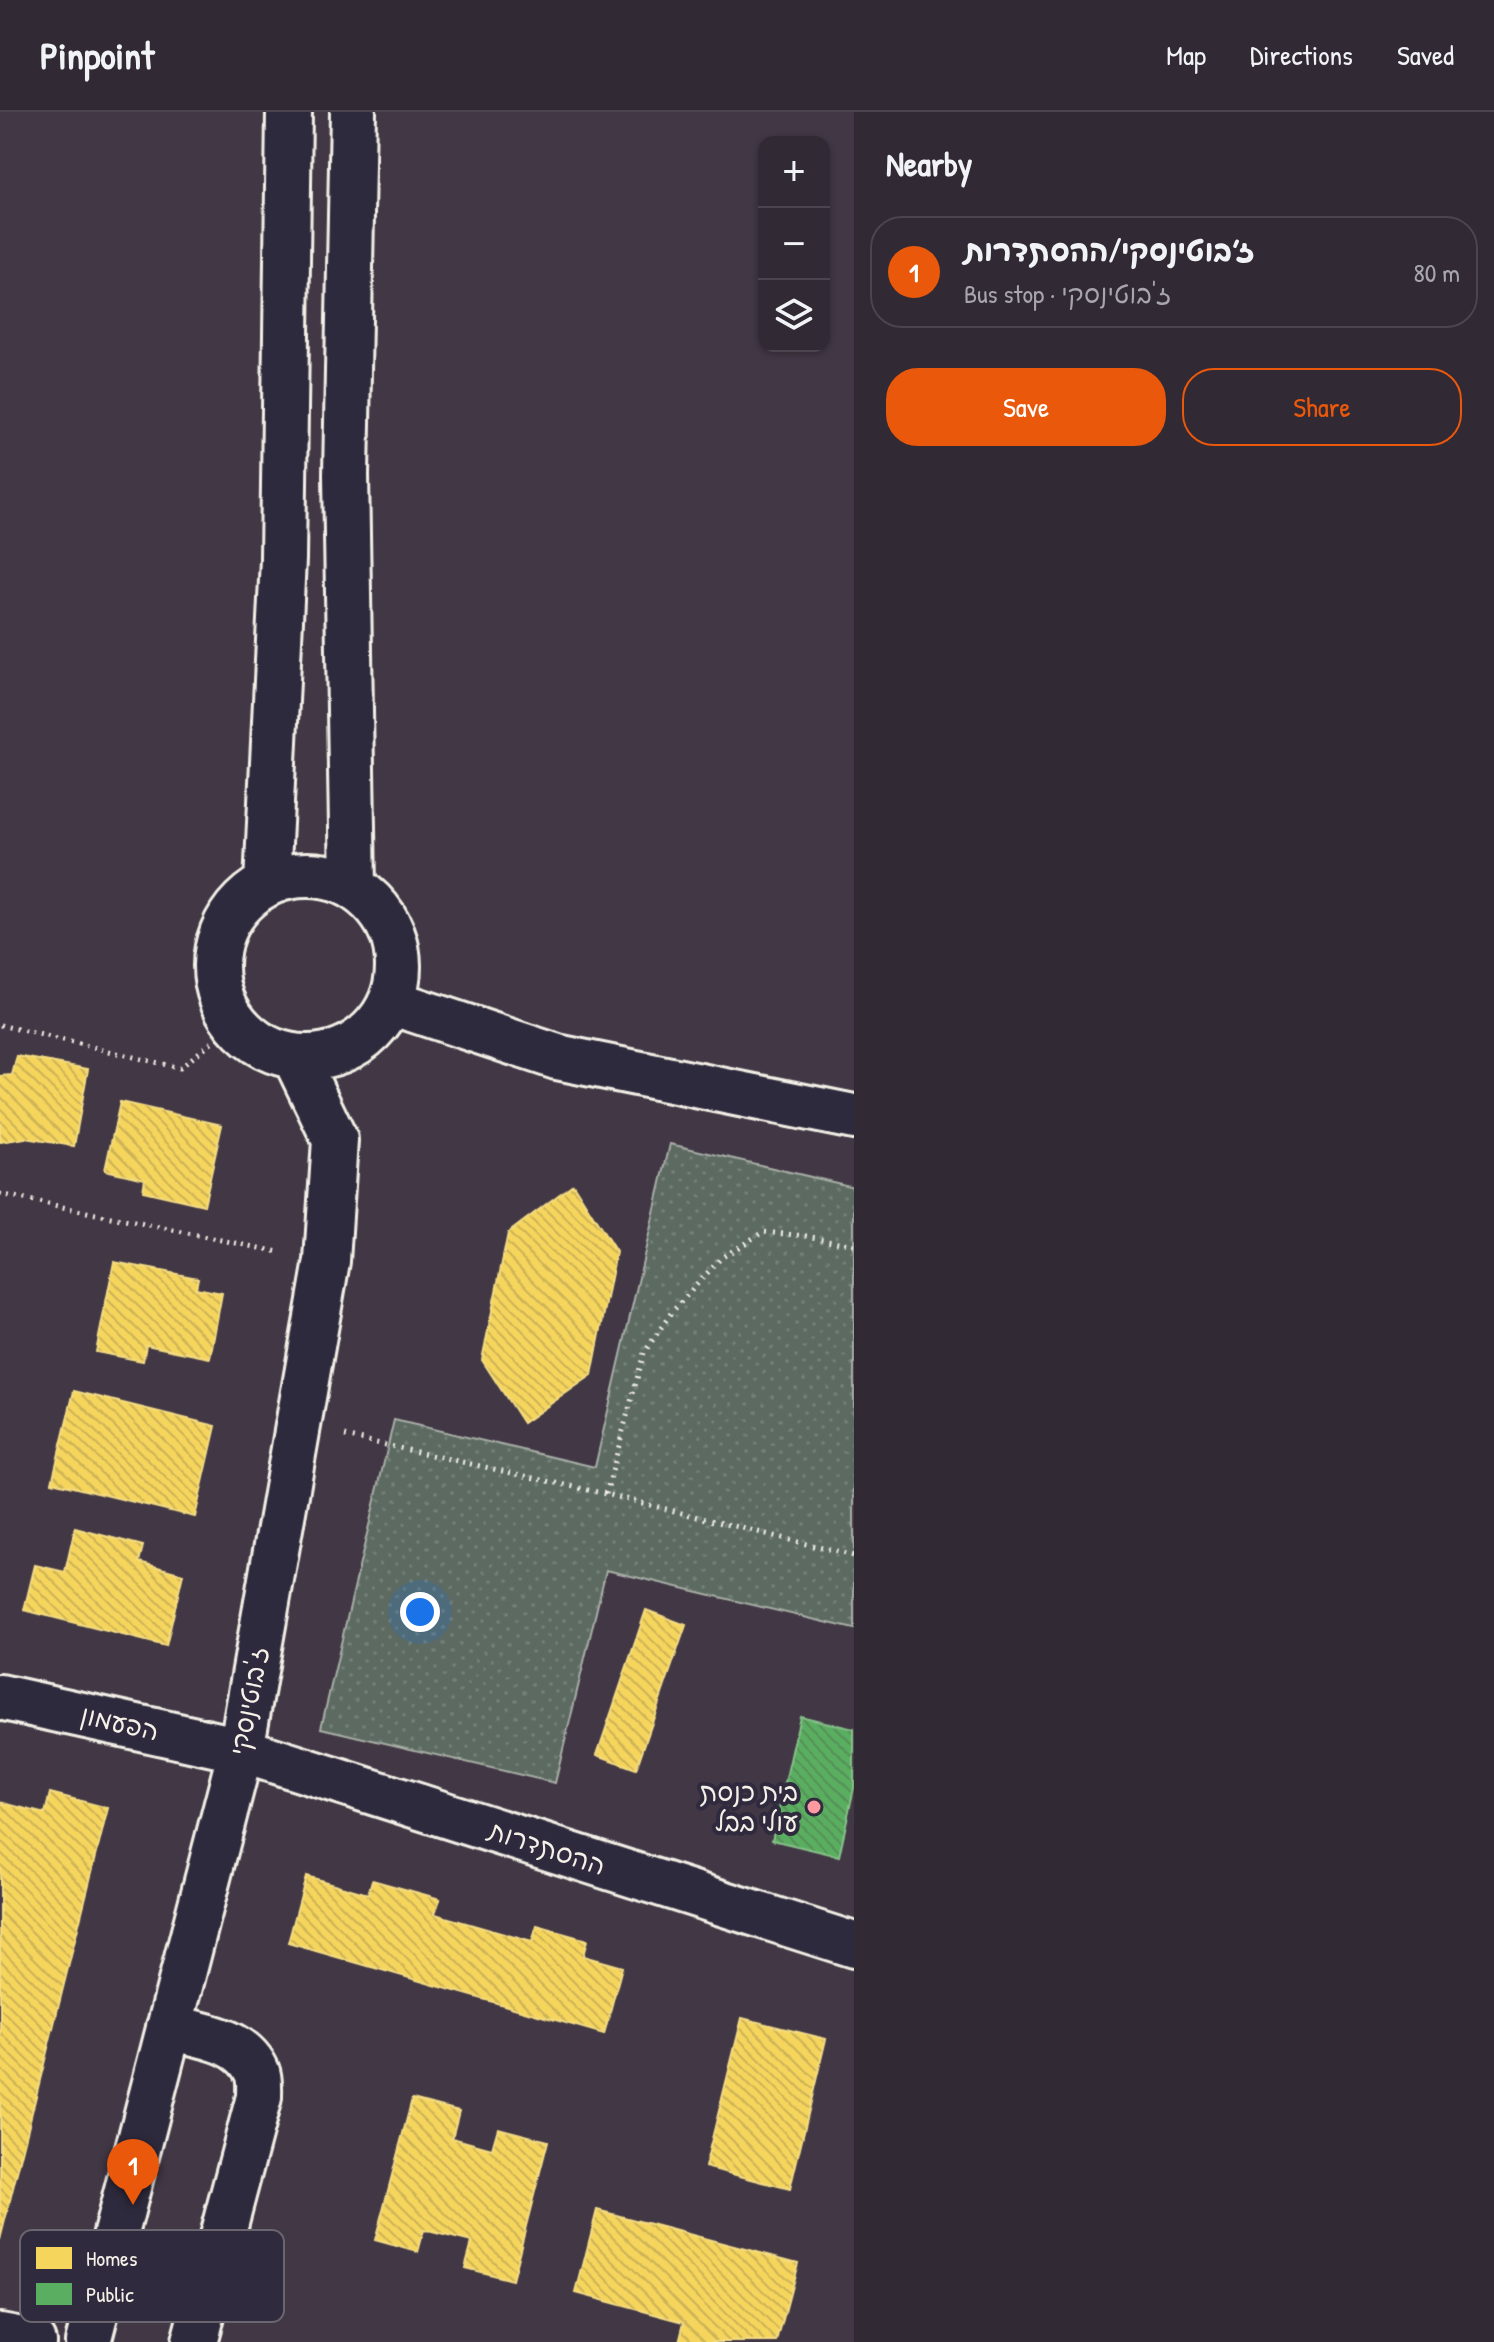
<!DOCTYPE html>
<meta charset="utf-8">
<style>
:root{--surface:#312934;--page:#39313c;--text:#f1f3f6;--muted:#a8a6ac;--line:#4c454f;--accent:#ea580c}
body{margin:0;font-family:"Patrick Hand","Playpen Sans Hebrew",sans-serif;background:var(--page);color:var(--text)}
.controls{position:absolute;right:24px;top:24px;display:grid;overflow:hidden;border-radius:16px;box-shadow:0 2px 6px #0004}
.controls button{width:72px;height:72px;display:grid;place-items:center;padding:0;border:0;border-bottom:2px solid var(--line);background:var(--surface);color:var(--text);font:40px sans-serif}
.you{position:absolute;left:420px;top:1500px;width:28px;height:28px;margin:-20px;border:6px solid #fff;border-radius:50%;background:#1a73e8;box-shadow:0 0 0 12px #1a73e833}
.badge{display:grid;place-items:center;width:52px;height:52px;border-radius:50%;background:var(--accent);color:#fff;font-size:26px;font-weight:700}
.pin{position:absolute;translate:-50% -66px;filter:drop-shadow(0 2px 4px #0008)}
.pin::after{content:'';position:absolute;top:42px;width:28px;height:24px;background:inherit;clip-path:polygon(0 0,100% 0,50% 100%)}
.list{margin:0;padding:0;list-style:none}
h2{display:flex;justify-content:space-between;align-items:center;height:104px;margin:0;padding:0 32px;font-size:34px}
h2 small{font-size:26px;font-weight:400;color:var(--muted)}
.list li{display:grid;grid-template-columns:52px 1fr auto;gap:24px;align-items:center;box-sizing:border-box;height:112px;margin:0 16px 16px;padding:0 16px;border:2px solid var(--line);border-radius:32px}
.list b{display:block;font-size:30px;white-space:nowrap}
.list p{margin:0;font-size:26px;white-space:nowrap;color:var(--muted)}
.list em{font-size:26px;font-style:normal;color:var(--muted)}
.actions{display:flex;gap:16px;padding:24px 32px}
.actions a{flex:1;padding:18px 0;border:2px solid var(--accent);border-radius:32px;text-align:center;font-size:28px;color:var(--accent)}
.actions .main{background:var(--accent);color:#fff}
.icon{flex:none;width:44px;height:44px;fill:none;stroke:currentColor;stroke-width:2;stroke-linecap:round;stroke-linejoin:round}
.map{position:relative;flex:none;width:854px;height:2230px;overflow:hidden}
header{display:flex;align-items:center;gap:48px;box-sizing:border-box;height:112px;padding:0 40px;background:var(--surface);border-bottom:2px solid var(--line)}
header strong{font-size:38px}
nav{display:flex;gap:44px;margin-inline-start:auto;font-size:28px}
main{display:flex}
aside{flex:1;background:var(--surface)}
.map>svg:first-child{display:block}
.grass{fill:url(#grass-dots);stroke:#a8aea5;stroke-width:2}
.homes{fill:url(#homes-back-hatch);stroke:#f5dd86;stroke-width:2}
.public{fill:url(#public-back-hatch);stroke:#88c28a;stroke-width:2}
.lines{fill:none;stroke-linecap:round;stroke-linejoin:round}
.minor-casing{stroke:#f4f1e8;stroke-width:50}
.path{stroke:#f4f1e8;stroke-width:5;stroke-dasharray:2 6;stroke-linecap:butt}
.minor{stroke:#2f2a3d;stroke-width:44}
.poi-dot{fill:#ff9aa2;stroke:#2f2a3d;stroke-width:3}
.labels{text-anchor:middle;stroke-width:8;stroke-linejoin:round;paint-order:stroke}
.street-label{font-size:26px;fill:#f4f1e8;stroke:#2f2a3d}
.poi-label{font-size:26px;fill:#f4f1e8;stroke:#2f2a3d;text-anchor:end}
.key{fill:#2f2a3d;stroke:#6a6670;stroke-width:2}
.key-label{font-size:22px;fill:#f4f1e8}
</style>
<header>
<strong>Pinpoint</strong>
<nav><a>Map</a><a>Directions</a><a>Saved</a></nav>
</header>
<main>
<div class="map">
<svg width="854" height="2230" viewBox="0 0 854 2230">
<defs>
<pattern id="grass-dots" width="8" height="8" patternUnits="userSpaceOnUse" patternTransform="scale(2)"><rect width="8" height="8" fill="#5c6b62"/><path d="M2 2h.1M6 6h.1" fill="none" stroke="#748178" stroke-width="1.8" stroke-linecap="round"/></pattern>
<pattern id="homes-back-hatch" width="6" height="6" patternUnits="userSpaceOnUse" patternTransform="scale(2)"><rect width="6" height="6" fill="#f6d55c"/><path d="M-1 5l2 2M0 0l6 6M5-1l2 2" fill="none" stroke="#cbb256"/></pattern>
<pattern id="public-back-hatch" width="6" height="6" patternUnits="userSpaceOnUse" patternTransform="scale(2)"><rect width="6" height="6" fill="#5aae61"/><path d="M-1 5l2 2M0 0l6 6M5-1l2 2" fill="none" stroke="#558f59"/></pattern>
</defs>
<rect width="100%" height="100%" fill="#413745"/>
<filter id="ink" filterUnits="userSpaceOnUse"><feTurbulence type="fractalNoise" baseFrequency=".0125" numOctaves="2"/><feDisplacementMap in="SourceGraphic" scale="16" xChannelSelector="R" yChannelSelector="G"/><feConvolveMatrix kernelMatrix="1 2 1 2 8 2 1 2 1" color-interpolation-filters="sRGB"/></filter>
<g filter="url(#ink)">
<path class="grass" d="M 670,1032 L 854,1075 L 854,1517 L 606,1458 L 555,1671 L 321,1616 L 394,1308 L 595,1355 Z"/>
<path class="homes" d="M 17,944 L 88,957 L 74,1034 L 25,1026 L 0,1030 L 0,964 L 12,963 Z
M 120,990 L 222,1013 L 204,1093 L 143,1079 L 145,1067 L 105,1058 Z
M 573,1072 L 616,1140 L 592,1263 L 523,1311 L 482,1248 L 508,1121 Z
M 114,1150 L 198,1166 L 196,1176 L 222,1181 L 210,1246 L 146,1233 L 143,1249 L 96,1240 Z
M 74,1279 L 216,1314 L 195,1405 L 52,1370 Z
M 75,1416 L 143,1434 L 139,1450 L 183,1462 L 166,1534 L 24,1498 L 35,1453 L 65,1460 Z
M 646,1498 L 686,1513 L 636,1657 L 597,1643 Z
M 50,1681 L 108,1696 L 0,2128 L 0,1690 L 45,1702 Z
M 306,1764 L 368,1782 L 372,1768 L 440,1787 L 435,1802 L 532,1830 L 537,1814 L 587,1828 L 583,1844 L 622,1855 L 604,1922 L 288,1831 Z
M 742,1906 L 826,1927 L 790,2077 L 705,2055 Z
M 412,1987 L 459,1999 L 452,2026 L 492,2037 L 498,2016 L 548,2029 L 512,2168 L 465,2156 L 472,2130 L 424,2118 L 418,2140 L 375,2128 Z
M 597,2098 L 798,2151 L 777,2230 L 679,2230 L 684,2210 L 576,2181 Z"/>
<path class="public" d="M 800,1604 L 854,1617 L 854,1676 L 839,1744 L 772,1728 Z"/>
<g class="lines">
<defs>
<path id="minor" d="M 353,0 L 346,363 L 353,775
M216 854a91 91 0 1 1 182 0a91 91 0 1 1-182 0Z
M 267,772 L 283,447 L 289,0
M 391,890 L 557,945 L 854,1005
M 0,1585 L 241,1638 L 854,1833
M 169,1915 C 199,1923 243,1926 257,1960 C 260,1967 259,1977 259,1985 L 194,2230
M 0,2224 L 33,2230
M 88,2230 L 241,1638 L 327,1149 L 335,1028 L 295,945"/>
</defs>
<use href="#minor" class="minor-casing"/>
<path class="path" d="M 0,913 L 180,956 L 236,910
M 0,1082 L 279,1140
M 345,1324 L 606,1382 L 854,1444
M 606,1382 L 644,1241 L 671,1201 L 721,1146 L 763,1120 L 806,1124 L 854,1133"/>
<use href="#minor" class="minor"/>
</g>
</g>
<circle class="poi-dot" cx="814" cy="1695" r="8"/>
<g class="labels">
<g class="street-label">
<text transform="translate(249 1589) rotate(-79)" y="9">ז'בוטינסקי</text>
<text transform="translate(120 1611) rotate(13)" y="9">הפעמון</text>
<text transform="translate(547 1736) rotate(18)" y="9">ההסתדרות</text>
</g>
<g class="poi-label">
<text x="798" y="1689">בית כנסת<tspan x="798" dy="30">עולי בבל</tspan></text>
</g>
</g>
<rect x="20" y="2118" width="264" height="92" rx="12" class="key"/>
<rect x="36" y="2135" width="36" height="22" fill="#f6d55c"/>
<rect x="36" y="2171" width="36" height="22" fill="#5aae61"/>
<g class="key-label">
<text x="86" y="2154">Homes</text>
<text x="86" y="2190">Public</text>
</g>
</svg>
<div class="controls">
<button>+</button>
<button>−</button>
<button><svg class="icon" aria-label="layers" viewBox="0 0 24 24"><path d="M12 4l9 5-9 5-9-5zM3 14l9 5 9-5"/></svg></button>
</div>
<div class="you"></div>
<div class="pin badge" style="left:133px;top:2093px">1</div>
</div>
<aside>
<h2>Nearby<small></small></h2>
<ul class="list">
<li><span class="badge">1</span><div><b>ז׳בוטינסקי/ההסתדרות</b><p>Bus stop · ז'בוטינסקי</p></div><em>80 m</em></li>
</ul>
<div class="actions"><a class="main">Save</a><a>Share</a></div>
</aside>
</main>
